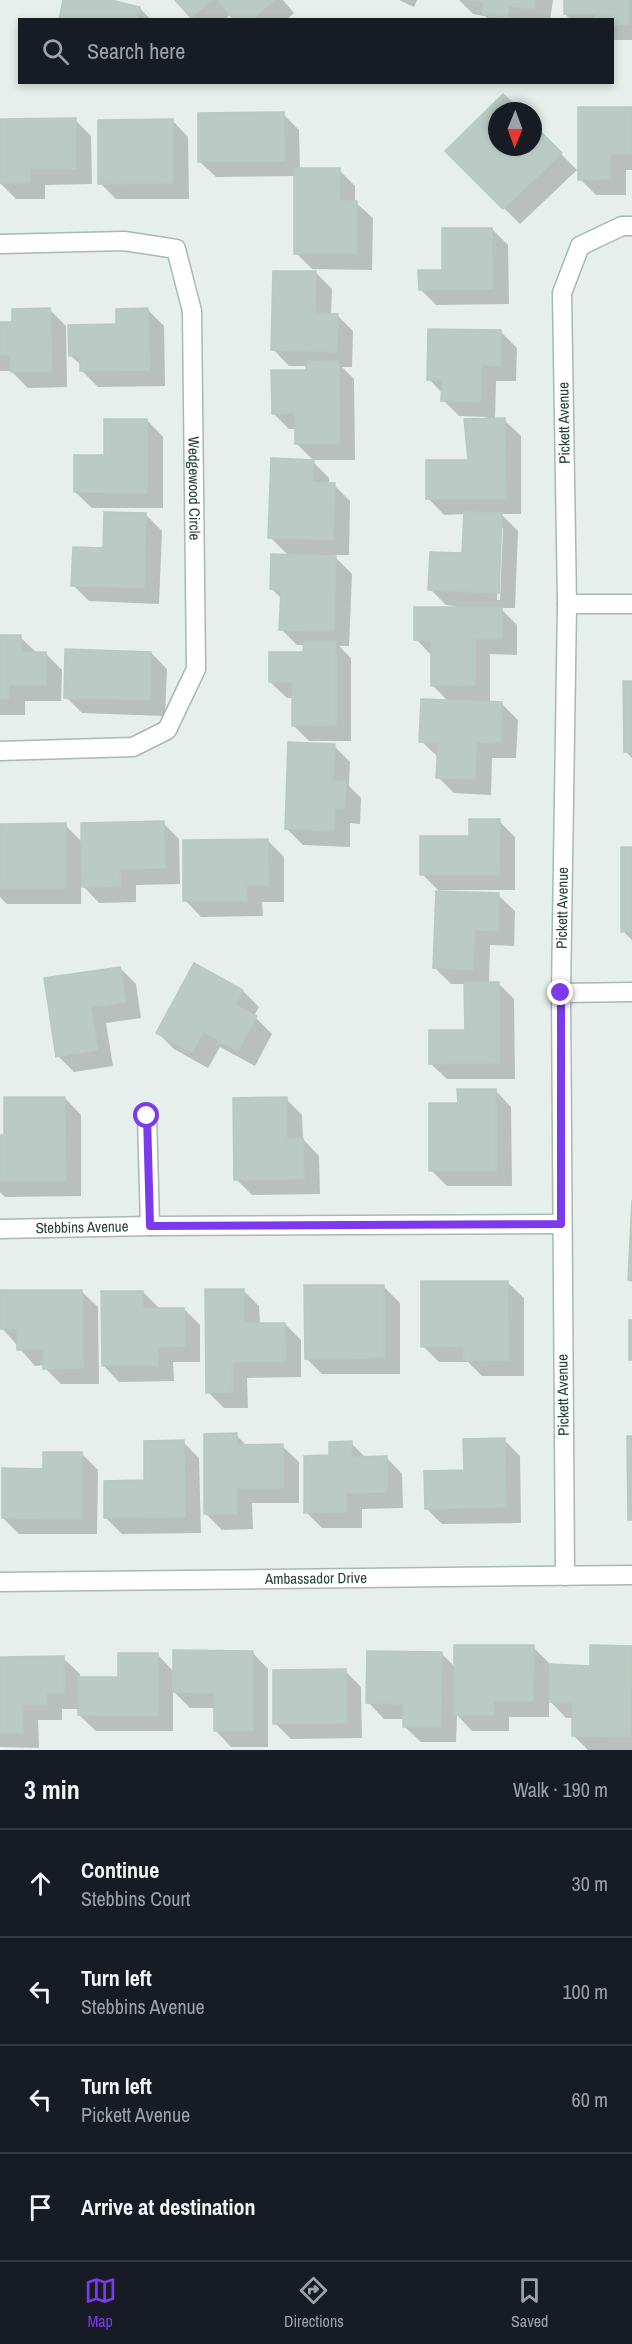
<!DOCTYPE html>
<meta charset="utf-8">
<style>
:root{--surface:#171b24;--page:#242831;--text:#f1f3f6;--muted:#9ea1a6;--line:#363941;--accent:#7c3aed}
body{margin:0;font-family:"Archivo Narrow",sans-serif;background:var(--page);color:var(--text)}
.compass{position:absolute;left:488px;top:102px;width:54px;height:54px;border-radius:50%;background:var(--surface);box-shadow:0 3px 9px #0003;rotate:181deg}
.stop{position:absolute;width:18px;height:18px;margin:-14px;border:4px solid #7c3aed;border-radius:50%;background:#fff}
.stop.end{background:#7c3aed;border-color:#fff;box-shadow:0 2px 6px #0008}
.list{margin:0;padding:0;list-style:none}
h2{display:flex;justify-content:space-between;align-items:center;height:78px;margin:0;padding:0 24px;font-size:26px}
h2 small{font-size:20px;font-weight:400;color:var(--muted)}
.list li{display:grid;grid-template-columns:39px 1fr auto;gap:18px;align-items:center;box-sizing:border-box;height:108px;padding:0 24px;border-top:2px solid var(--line)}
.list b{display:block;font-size:22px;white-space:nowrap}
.list p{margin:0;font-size:20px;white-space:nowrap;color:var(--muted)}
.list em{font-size:20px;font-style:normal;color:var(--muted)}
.icon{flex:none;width:33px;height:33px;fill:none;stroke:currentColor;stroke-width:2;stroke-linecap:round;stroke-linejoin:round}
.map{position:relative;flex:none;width:632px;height:1750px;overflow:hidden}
.search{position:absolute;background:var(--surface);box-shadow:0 3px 9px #0003;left:18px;right:18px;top:18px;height:66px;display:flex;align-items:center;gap:15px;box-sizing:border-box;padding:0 21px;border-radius:0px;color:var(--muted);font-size:22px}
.sheet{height:510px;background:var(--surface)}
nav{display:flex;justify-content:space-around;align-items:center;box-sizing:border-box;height:84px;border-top:2px solid var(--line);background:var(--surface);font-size:16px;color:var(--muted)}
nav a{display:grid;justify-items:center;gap:3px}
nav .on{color:var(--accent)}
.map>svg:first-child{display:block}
.shadow{fill:#0003;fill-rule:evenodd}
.building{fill:#bbcac4;stroke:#b8c9c2;stroke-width:1.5}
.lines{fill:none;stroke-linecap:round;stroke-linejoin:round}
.minor-casing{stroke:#a8b8b2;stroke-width:21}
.minor{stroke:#fff;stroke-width:18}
.route{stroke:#7c3aed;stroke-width:8}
.labels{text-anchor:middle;stroke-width:5;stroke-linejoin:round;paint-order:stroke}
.street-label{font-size:15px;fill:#24423a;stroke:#f7fbf9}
</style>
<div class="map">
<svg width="632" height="1750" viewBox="0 0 632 1750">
<rect width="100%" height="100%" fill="#e6efeb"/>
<path class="shadow" d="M 65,0 L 104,0 L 140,8 L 151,20 L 60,20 Z
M 177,0 L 283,0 L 294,13 L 286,20 L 236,20 L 231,14 L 224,20 L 194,20 Z
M 399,0 L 417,0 L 414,7 Z
M 459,0 L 553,0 L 550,20 L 489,20 L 485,16 L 473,14 Z
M 565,0 L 632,0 L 632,40 L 612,40 L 612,20 L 571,20 L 565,14 Z
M 503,96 L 519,111 L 497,111 L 497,147 L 533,147 L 533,126 L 577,170 L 520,224 L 447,151 Z
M 632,108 L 632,170 L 626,170 L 626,195 L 596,195 L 580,179 Z
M 283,114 L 299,130 L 300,170 L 339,170 L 355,186 L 355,202 L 373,218 L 372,270 L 312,269 L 296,253 L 296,176 L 216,177 L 199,161 Z
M 75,120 L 91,136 L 92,184 L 45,185 L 45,199 L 16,199 L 0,183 L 0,121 Z
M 172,120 L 188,137 L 189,199 L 116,199 L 100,183 Z
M 492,229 L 508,245 L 509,304 L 436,305 L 420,289 Z
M 316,273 L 332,289 L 331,315 L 337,315 L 353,331 L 352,367 L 342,367 L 354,379 L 355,460 L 313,460 L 297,444 L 297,429 L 289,429 L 273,413 L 308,372 L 308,366 L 289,366 L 273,349 Z
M 50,310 L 66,326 L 67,387 L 28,388 L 11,371 L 0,371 L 0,323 L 14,323 Z
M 148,310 L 164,326 L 165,386 L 98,387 L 82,371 L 82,366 L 70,355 Z
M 501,332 L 517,348 L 516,381 L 496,381 L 495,420 L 504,420 L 521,436 L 521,514 L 501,514 L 518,531 L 515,608 L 500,608 L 517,625 L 517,655 L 490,654 L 490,703 L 501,703 L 518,720 L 516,758 L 492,758 L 491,795 L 454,793 L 438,777 L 439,758 L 421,741 L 449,702 L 432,685 L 432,656 L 416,639 L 455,608 L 455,606 L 446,605 L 430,589 L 463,555 L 465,514 L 444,515 L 428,498 L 469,462 L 486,417 L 459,416 L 443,400 L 443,394 L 429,379 ZM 500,528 L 503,528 L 500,600 L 497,600 Z
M 147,420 L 163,437 L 163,508 L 92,508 L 75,492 L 105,457 Z
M 313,462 L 329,478 L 329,485 L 334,485 L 350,501 L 349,555 L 333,555 L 352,574 L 349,646 L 339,646 L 351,658 L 351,741 L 309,741 L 293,725 L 293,698 L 287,698 L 270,682 L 305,654 L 305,645 L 297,645 L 281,629 L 282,599 L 271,588 L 289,556 L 270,537 Z
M 146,515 L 162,531 L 159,604 L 89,601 L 73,585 L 105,550 Z
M 0,637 L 20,637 L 37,653 L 45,653 L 62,670 L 61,701 L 25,701 L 25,715 L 0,715 Z
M 151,653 L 167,669 L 165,716 L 82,713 L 66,697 Z
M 632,683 L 632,758 L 625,751 Z
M 334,746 L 350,762 L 349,786 L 361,798 L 360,824 L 350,823 L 350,847 L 303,845 L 287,829 Z
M 499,821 L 515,837 L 515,890 L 440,890 L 440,892 L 422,874 L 470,838 Z
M 163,823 L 179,839 L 180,884 L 136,885 L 136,902 L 99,903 L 81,884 L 81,904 L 7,904 L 0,897 L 0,825 L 65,825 L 83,843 Z
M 268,841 L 284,857 L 284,902 L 262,902 L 263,916 L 201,917 L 185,900 Z
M 632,848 L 632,940 L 623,931 Z
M 498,895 L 515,911 L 514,946 L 490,945 L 489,983 L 498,983 L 514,999 L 515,1079 L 447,1079 L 430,1063 L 466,1032 L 466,984 L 451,984 L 435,968 Z
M 120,968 L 136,984 L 141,1018 L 106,1023 L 113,1066 L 74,1072 L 58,1056 L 46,980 Z
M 243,991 L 259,1007 L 254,1016 L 272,1034 L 255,1066 L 220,1047 L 208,1068 L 174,1049 L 158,1033 Z
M 495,1090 L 511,1107 L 512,1186 L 447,1186 L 431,1170 L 459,1104 Z
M 65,1098 L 81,1115 L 81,1196 L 5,1197 L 0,1192 L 0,1136 L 5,1137 Z
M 286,1099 L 302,1115 L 303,1139 L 319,1156 L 320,1194 L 252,1195 L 236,1179 Z
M 507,1282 L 524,1298 L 524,1376 L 482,1376 L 468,1362 L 439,1362 L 423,1346 Z
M 383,1286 L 400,1303 L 400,1374 L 322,1374 L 306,1358 Z
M 243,1290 L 259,1306 L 260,1324 L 285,1324 L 301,1340 L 301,1377 L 247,1378 L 248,1408 L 224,1408 L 208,1392 Z
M 81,1291 L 98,1307 L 99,1384 L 61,1384 L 45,1368 L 45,1365 L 35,1366 L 2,1328 Z
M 143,1292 L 159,1308 L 184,1309 L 200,1325 L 200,1362 L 173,1362 L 174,1381 L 119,1382 L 103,1365 Z
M 236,1435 L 247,1446 L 282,1446 L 299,1462 L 299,1503 L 252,1503 L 253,1529 L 222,1530 L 206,1514 Z
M 504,1440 L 520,1456 L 521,1523 L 442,1524 L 426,1508 Z
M 183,1442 L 199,1458 L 201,1533 L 122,1534 L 106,1518 L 146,1482 Z
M 351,1443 L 366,1458 L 386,1457 L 402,1474 L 403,1508 L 362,1509 L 362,1528 L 322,1528 L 306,1512 L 331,1457 Z
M 81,1453 L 98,1470 L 97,1534 L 19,1534 L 3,1518 L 45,1470 Z
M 533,1647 L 549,1663 L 549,1666 L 591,1667 L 632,1648 L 632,1750 L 588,1750 L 573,1735 L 574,1718 L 566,1718 L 549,1700 L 549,1717 L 509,1717 L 509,1731 L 472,1731 L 457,1715 L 456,1742 L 421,1742 L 404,1726 L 405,1719 L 384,1719 L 368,1702 L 441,1653 L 456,1668 Z
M 252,1652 L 268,1669 L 268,1747 L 231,1747 L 215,1730 L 215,1708 L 190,1708 L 173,1691 L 173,1731 L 96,1731 L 79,1715 L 79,1709 L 62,1709 L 62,1720 L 38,1720 L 39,1748 L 0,1747 L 0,1658 L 63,1658 L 80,1674 L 80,1679 L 119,1679 L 157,1654 L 174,1672 Z
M 345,1671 L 361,1687 L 362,1738 L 291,1739 L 275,1723 Z"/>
<path class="building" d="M 63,0 L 111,0 L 140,7 L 137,20 L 59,20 Z
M 175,0 L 212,0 L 191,18 Z
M 218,0 L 274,0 L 252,20 L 234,20 Z
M 467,0 L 535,0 L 534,9 L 509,6 L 507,18 L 482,15 L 484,2 Z
M 564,0 L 629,0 L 629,24 L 612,25 L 612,20 L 595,20 L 595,14 L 564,14 Z
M 503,94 L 521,111 L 497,111 L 497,147 L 533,147 L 533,124 L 562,153 L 503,209 L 445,151 Z
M 578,107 L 632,107 L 632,154 L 610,154 L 610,179 L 578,180 Z
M 284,112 L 285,161 L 198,162 L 198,113 Z
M 76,118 L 76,169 L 30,169 L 30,183 L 0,183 L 0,119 Z
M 173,119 L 173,183 L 98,184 L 98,120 Z
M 294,168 L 340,168 L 340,200 L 357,201 L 357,254 L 294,254 Z
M 442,228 L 492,228 L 493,289 L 419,290 L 418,270 L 442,270 Z
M 273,271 L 316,271 L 315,313 L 338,314 L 337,352 L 271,350 Z
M 50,308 L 52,372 L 11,372 L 10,355 L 0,355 L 0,322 L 12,322 L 12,309 Z
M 148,308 L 150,370 L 80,371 L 80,355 L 69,356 L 68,325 L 116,324 L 116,309 Z
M 428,329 L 501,330 L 501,366 L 481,365 L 480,402 L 441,401 L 442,380 L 427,380 Z
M 339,361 L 340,444 L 295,444 L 295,413 L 272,414 L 271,370 L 306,370 L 306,362 Z
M 505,418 L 506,499 L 426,499 L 426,460 L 468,460 L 464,419 Z
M 104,419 L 147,419 L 147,493 L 74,492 L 74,455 L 104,455 Z
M 271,458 L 314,460 L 313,482 L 335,483 L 333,540 L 268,538 Z
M 104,512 L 146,513 L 144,588 L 71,586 L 73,547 L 103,548 Z
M 464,512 L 502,513 L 499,593 L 428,590 L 430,552 L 462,553 Z
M 271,554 L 336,556 L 334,631 L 279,630 L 281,590 L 270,589 Z
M 414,607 L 502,607 L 502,639 L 475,639 L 475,685 L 431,686 L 431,640 L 414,640 Z
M 0,635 L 21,635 L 21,652 L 46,652 L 46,685 L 9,685 L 9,699 L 0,699 Z
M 304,641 L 336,641 L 336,725 L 292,726 L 292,682 L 269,682 L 269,652 L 303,652 Z
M 65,649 L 151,652 L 150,700 L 64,698 Z
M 623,681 L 632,681 L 632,752 L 624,752 Z
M 421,699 L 502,702 L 501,743 L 477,742 L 475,779 L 436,778 L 438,743 L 419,742 Z
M 288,742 L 335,744 L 333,781 L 346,781 L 345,808 L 335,808 L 334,831 L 285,829 Z
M 469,819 L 500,819 L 499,875 L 420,875 L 420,836 L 469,836 Z
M 164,821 L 165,868 L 120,869 L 120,886 L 82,887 L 81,823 Z
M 66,823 L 66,888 L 0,888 L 0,824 Z
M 268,839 L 269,886 L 247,886 L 247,901 L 183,901 L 183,840 Z
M 621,847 L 632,847 L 632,931 L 621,932 Z
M 436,891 L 499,893 L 498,931 L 475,930 L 473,970 L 433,968 Z
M 194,963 L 243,990 L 236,1005 L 257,1016 L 238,1051 L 203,1032 L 192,1053 L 156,1033 Z
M 120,967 L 126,1002 L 91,1007 L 98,1050 L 56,1057 L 44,978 Z
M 464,982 L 499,982 L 499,1063 L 429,1064 L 429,1030 L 465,1030 Z
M 457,1089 L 496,1089 L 496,1171 L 429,1171 L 429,1103 L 458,1103 Z
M 4,1097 L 65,1097 L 66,1181 L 0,1181 L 0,1135 L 4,1135 Z
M 287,1097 L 287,1138 L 303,1138 L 304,1179 L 234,1180 L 233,1098 Z
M 632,1200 L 632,1281 L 628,1280 Z
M 421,1281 L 508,1281 L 509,1360 L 464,1361 L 464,1346 L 421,1347 Z
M 304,1285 L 384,1285 L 384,1358 L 305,1359 Z
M 205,1289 L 244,1289 L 244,1323 L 285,1323 L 286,1361 L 232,1362 L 232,1392 L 206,1393 Z
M 0,1290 L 82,1290 L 83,1368 L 43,1369 L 43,1350 L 17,1350 L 17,1329 L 0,1329 Z
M 101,1291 L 143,1291 L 143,1308 L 184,1308 L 185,1346 L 158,1347 L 158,1366 L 102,1366 Z
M 629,1320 L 632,1320 L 632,1360 L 629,1360 Z
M 237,1433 L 237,1445 L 283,1444 L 283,1488 L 237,1488 L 237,1514 L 204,1514 L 204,1434 Z
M 627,1436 L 632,1436 L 632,1520 L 628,1520 Z
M 505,1438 L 506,1507 L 425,1509 L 424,1471 L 464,1470 L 463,1439 Z
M 184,1440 L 185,1517 L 104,1518 L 104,1481 L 144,1480 L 144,1441 Z
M 352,1441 L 352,1457 L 387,1456 L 387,1492 L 346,1493 L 347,1512 L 304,1513 L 304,1456 L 329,1455 L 329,1442 Z
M 43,1452 L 82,1452 L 82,1519 L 2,1518 L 2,1468 L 43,1469 Z
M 454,1645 L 534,1645 L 533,1701 L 493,1701 L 494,1715 L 454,1715 Z
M 590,1645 L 632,1646 L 630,1737 L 572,1736 L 572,1703 L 549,1702 L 550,1664 L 590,1666 Z
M 173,1650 L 253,1651 L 253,1731 L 214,1731 L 214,1693 L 173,1692 Z
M 367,1651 L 442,1652 L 441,1727 L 403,1727 L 403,1704 L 366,1703 Z
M 118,1653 L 158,1653 L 158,1716 L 78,1715 L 78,1677 L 118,1677 Z
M 64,1656 L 64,1693 L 47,1693 L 47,1705 L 23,1705 L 23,1733 L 0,1733 L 0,1657 Z
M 346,1669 L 347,1723 L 273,1724 L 273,1670 Z"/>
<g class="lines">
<defs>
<g id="minor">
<path id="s1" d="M 0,244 L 124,241 L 176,249 L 192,311 L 196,669 L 167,730 L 133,747 L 0,751"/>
<path d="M 567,604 L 632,604"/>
<path d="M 561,993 L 632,992"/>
<path d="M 147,1116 L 150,1226"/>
<path id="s2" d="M 0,1229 L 150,1226 L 561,1224"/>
<path id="s3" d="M 565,1576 L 561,993 L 567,604 L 562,293 L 580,246 L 622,226 L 632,226"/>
<path id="s4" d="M 0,1582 L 632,1575"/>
</g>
</defs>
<use href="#minor" class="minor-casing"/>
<use href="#minor" class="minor"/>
</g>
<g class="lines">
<path class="route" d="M 147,1116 L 150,1226 L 561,1224 L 561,993"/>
</g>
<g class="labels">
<g class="street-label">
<text transform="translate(564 423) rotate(-91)" y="5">Pickett Avenue</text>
<text dy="5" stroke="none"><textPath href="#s1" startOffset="418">Wedgewood Circle</textPath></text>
<text dy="5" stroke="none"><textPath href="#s3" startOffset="668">Pickett Avenue</textPath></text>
<text dy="5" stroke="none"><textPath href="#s2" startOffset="82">Stebbins Avenue</textPath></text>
<text transform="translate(563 1395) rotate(-91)" y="5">Pickett Avenue</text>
<text dy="5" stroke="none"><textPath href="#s4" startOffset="316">Ambassador Drive</textPath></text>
</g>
</g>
</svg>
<svg class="compass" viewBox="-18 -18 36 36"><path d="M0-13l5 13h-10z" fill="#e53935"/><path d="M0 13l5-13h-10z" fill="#9ea1a6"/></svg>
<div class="stop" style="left:147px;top:1116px"></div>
<div class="stop end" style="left:561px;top:993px"></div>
<div class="search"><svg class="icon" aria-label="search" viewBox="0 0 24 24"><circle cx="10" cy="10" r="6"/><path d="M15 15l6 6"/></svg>Search here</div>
</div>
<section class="sheet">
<h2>3 min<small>Walk · 190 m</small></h2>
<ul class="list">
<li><svg class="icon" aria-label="ahead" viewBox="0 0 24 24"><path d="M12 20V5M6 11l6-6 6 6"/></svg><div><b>Continue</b><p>Stebbins Court</p></div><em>30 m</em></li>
<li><svg class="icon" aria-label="left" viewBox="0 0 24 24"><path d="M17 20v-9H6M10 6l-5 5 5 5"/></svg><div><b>Turn left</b><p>Stebbins Avenue</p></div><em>100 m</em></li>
<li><svg class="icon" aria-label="left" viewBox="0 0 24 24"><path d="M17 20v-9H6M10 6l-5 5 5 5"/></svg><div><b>Turn left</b><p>Pickett Avenue</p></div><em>60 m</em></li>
<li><svg class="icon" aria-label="arrive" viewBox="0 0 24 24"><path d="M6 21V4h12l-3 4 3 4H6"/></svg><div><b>Arrive at destination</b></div></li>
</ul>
</section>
<nav>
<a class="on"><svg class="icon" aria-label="map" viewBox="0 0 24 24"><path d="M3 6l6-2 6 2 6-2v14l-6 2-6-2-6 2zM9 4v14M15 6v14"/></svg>Map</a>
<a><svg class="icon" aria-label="directions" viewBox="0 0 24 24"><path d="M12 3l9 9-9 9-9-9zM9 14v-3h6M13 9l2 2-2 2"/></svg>Directions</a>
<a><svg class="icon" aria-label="saved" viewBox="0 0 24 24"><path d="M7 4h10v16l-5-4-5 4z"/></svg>Saved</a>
</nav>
